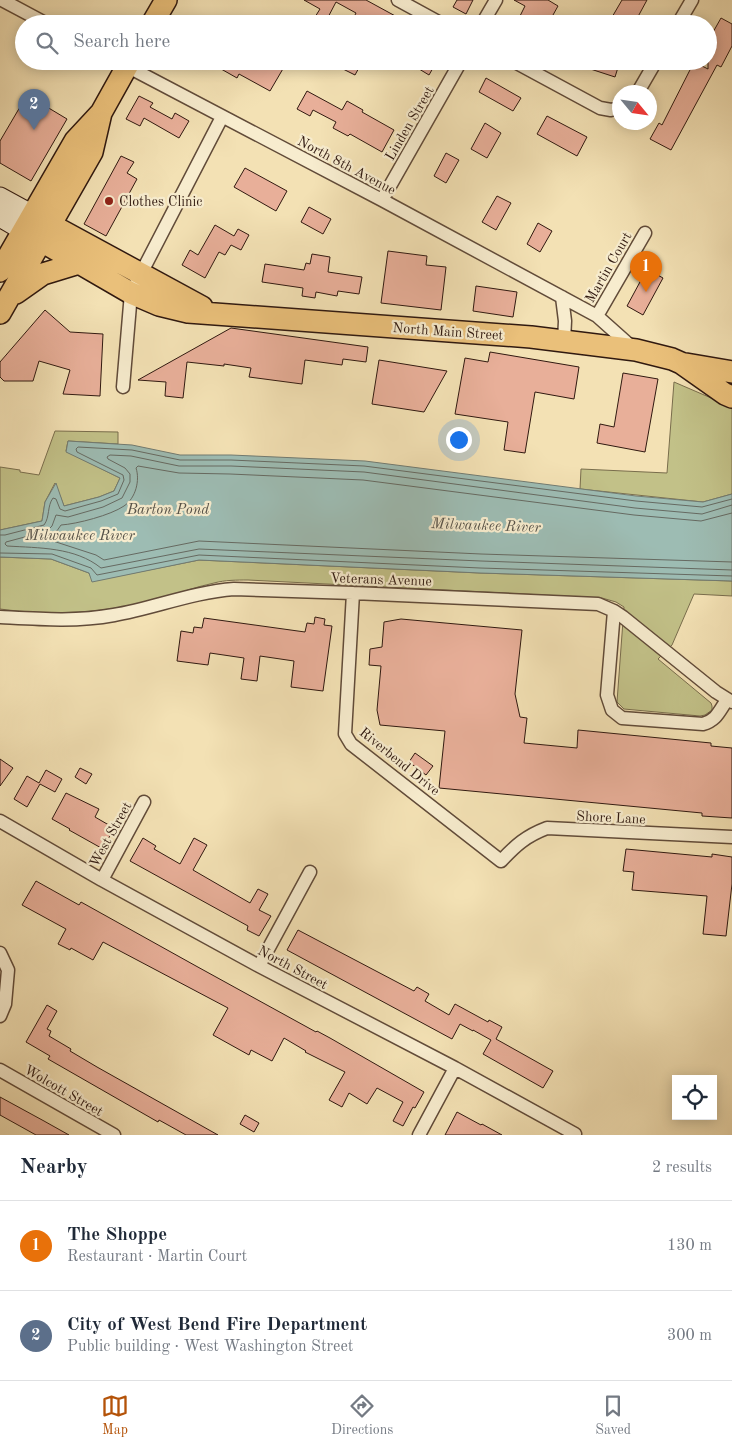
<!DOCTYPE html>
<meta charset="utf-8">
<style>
:root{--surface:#fff;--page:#f2f2f3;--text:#1f2937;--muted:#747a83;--line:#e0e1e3;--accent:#b45309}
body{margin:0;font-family:"Old Standard TT",serif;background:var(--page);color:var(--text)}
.controls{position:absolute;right:15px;bottom:15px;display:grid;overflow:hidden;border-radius:0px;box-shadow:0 2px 12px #0003}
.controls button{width:45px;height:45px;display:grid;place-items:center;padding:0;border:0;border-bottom:1px solid var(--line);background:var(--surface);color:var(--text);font:25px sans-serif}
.compass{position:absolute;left:612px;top:85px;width:45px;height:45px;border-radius:50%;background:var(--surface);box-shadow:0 2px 12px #0003;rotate:119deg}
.you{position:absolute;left:458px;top:439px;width:18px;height:18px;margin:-12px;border:4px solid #fff;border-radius:50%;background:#1a73e8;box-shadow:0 0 0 8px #1a73e833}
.badge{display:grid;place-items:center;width:32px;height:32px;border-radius:50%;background:var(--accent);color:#fff;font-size:16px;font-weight:700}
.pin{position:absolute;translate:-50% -41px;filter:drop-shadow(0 1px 2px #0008)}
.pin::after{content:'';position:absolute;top:26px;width:18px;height:15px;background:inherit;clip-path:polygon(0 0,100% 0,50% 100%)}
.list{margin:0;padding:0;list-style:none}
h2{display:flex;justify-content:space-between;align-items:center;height:65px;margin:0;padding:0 20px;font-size:21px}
h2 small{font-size:16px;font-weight:400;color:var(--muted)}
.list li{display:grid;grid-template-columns:32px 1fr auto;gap:15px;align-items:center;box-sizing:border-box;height:90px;padding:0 20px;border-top:1px solid var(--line)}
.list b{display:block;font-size:19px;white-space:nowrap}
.list p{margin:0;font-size:16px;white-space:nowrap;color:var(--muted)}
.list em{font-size:16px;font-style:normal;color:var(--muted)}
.icon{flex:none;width:28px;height:28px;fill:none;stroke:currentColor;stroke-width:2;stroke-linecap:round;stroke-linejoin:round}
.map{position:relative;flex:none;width:732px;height:1135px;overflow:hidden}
.search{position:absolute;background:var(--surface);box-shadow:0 2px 12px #0003;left:15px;right:15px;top:15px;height:55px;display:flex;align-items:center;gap:12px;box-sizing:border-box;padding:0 18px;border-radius:28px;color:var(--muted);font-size:19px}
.sheet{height:245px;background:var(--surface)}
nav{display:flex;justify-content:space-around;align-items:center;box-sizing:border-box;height:70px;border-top:1px solid var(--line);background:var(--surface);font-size:14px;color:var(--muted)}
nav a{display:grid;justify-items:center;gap:2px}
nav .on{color:var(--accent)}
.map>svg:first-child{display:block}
.green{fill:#c2c188;stroke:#796d4c}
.water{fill:#9dbcb3;stroke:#717b72}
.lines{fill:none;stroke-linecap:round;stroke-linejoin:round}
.shore{stroke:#666a62;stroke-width:1}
.building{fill:#e8af99;stroke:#301910}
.street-casing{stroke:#614b39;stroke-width:15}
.secondary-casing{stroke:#301910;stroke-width:21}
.primary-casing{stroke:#301910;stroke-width:24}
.street{stroke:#f7ecce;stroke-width:12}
.secondary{stroke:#f7ecce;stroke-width:19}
.primary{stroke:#eac07a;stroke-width:21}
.poi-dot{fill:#8f2418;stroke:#f7ecce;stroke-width:2}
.labels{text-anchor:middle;stroke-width:4.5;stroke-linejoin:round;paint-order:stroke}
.street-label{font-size:14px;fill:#301910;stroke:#f7ecce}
.poi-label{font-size:14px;fill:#301910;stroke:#f7ecce;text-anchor:start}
.water-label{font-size:15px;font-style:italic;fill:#565249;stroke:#f7ecce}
</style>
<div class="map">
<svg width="732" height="1135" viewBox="0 0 732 1135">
<rect width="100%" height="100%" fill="#f3e1b4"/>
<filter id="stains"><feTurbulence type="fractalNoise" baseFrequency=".004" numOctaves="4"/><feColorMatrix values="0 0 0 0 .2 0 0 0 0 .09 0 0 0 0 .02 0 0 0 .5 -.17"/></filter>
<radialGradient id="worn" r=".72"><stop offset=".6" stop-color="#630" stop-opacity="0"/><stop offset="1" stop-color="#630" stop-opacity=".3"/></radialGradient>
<path class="green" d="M 674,382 L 732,407 L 732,494 L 703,502 L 580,489 L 581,469 L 667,473 Z
M 55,431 L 118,432 L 118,444 L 68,441 L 66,451 L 120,478 L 114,491 L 99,497 L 64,506 L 55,483 L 45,502 L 42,521 L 0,530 L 0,467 L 20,470 L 20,472 L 39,475 Z
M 0,557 L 51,559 L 89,573 L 93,581 L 199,560 L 480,573 L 732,581 L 732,596 L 694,594 L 672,645 L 658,659 L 711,703 L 712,706 L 712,710 L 705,715 L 700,716 L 624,709 L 617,702 L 624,607 L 616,602 L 602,598 L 248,580 C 237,580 225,580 214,583 C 194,587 175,595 155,600 C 105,613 52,616 0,609 Z"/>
<path class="water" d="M 68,441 L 132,445 L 180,455 L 231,455 L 365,461 L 636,496 L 703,502 L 732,494 L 732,581 L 480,573 L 199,560 L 92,582 L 89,573 L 51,559 L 0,557 L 0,530 L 42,521 L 45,502 L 56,483 L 64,506 L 99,497 L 114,491 L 120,478 L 66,452 Z"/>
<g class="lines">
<path class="shore" d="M 732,505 L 702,514 L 635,508 L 364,472 L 231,466 L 179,466 L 131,456 L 110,455 L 107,457 L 108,459 L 125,468 L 130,474 L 130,482 L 122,498 L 103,507 L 68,517 L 56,515 L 52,526 L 47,531 L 6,542 L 5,544 L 7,546 C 39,548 75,547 101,568 L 199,549 L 481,561 L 732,570
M 732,513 L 701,521 L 634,515 L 363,480 L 230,474 L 179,473 L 138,466 L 136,468 C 140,480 136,498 124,506 C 111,515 77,524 61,525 L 52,538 L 53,541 L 96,555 L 104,560 L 199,541 L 481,554 L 732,562
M 0,535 L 5,535 L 44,525 C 50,517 47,506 53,498 L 56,499 L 60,509 L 65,511 L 101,501 L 118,494 L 124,480 L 123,475 L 77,452 L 76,449 L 78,447 L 132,450 L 180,460 L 231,460 L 364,466 L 636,501 L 702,507 L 732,499
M 0,553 L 52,554 L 91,568 L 97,575 L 199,555 L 480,568 L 732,576"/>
</g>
<path class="building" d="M 304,0 L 366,0 L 410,24 L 357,24 L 352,21 L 356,13 L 336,2 L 325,23 L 315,17 L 320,9 Z
M 457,0 L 473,0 L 466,14 L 453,7 Z
M 514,0 L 548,0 L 558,6 L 548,24 L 516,24 L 525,6 Z
M 622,0 L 647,0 L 634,24 L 608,24 Z
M 721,18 L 732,24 L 732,46 L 721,67 L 717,65 L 671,150 L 650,139 L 659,123 L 662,125 L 694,62 L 708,69 L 708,41 Z
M 207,61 L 274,61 L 284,67 L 270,91 L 239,74 L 237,78 Z
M 348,61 L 356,61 L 361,64 L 355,75 L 343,69 Z
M 406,61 L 437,61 L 429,75 Z
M 572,61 L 620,61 L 615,77 L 572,63 Z
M 486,78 L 521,98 L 513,111 L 479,92 Z
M 307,91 L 342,110 L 347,101 L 363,110 L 362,112 L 394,130 L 382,152 L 350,134 L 348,136 L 333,128 L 336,122 L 313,110 L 310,116 L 297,109 Z
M 27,95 L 67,119 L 31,181 L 0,163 L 0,141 Z
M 139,96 L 153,103 L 150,107 L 172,119 L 175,113 L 189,121 L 179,138 L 144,118 L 140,126 L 126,119 Z
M 547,116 L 587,137 L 577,156 L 537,134 Z
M 485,123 L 501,133 L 487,158 L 471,149 Z
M 446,153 L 459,160 L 446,183 L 434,176 Z
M 121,156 L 134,162 L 127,173 L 137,179 L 106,236 L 84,224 Z
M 245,168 L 287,191 L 276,211 L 234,187 Z
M 497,196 L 511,203 L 496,230 L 482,222 Z
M 309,207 L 331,219 L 323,234 L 301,222 Z
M 538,223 L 552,231 L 540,252 L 527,244 Z
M 215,225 L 234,236 L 238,229 L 249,235 L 241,250 L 231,245 L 225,255 L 219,252 L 205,278 L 182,265 L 190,250 L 198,255 Z
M 388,251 L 427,256 L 426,265 L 446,267 L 441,310 L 381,303 Z
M 312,254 L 330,257 L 328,272 L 362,277 L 359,294 L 338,291 L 337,296 L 316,292 L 315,298 L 302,296 L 303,288 L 262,282 L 265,264 L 304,270 L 306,263 L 310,264 Z
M 647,269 L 663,278 L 643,315 L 627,306 Z
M 476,286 L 517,292 L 513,317 L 473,311 Z
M 45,310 L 70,332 L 103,334 L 100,396 L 63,394 L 70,370 L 39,361 L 33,381 L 4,381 L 0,377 L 0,362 Z
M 231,328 L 368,347 L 366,362 L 343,359 L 342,365 L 305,360 L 302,384 L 249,377 L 251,368 L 224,364 L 224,366 L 187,362 L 183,398 L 165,396 L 166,382 L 138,380 Z
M 490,352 L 579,367 L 574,399 L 535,392 L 525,453 L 504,450 L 508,422 L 455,414 L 465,358 L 488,362 Z
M 379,360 L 447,371 L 424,412 L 372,404 Z
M 623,373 L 658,379 L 645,452 L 597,443 L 600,424 L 614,427 Z
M 315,617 L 325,619 L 324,625 L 332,626 L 323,691 L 291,687 L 294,661 L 260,656 L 257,681 L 241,679 L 244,658 L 210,653 L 208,665 L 177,661 L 181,631 L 193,633 L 194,627 L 202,628 L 204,618 L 305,632 L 307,623 L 314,624 Z
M 401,619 L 522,630 L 515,694 L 520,717 L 527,718 L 524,743 L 577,748 L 578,730 L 711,743 L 711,746 L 732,748 L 732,818 L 702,816 L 702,813 L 439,788 L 445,731 L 380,725 L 377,710 L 381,666 L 369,665 L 370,649 L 382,647 L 384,622 Z
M 415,753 L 433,766 L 426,775 L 409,762 Z
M 0,759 L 13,768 L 0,786 Z
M 80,768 L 92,774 L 86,784 L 75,777 Z
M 46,770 L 62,779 L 55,792 L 40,784 L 27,807 L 14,799 L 27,776 L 39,783 Z
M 66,793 L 99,809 L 95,817 L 114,828 L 103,849 L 69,830 L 70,829 L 52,819 Z
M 143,838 L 156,846 L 154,849 L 180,864 L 194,838 L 207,845 L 193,870 L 250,903 L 258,889 L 268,894 L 259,910 L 271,916 L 259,936 L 247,930 L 248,926 L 130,861 Z
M 626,849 L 712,857 L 712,854 L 732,857 L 732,884 L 726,936 L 703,934 L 707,896 L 632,890 L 634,872 L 623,871 Z
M 36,881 L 79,905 L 81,902 L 196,966 L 316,1032 L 317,1031 L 330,1038 L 424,1092 L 415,1108 L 413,1107 L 403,1126 L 393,1121 L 403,1102 L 377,1088 L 367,1104 L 349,1093 L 342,1107 L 329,1100 L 345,1072 L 305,1052 L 306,1051 L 284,1038 L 272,1061 L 251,1050 L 249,1055 L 213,1035 L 228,1008 L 103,942 L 93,960 L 71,948 L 70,950 L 58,944 L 66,929 L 22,905 Z
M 298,930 L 414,991 L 417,987 L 429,994 L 425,1001 L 449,1015 L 455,1004 L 488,1022 L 489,1020 L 502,1027 L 496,1039 L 553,1071 L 543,1088 L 483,1054 L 491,1040 L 473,1030 L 473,1031 L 460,1024 L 452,1039 L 287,950 Z
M 47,1005 L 57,1011 L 47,1029 L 51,1031 L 49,1036 L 71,1049 L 70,1051 L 97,1067 L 218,1135 L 186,1135 L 159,1120 L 158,1122 L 48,1059 L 50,1056 L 26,1042 Z
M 0,1097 L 44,1121 L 69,1135 L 36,1135 L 0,1115 Z
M 457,1112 L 481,1125 L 482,1124 L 502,1135 L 445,1135 Z
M 245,1115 L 259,1123 L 254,1132 L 240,1124 Z"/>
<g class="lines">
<defs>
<path id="street" d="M 2,0 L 47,24
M 398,0 L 442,24
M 482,24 L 496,0
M 678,24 L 692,0
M 117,61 L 382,200 L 597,316 L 634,349
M 513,61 L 600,108 L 611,110 L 620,108
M 638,92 L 656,61
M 382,200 L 461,61
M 562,297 L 565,321 L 564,341
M 597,316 L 645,233
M 123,387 L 131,293 L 222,117
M 353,593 L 345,734 L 351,744 L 501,861 C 516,845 526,836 547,828 L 732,837
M 614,611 L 607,695 L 612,710 L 622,718 L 703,724 C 717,720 719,711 727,700
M 0,617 C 38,619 76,622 114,615 C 154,608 193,592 234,589 L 353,593 L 598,604 L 614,611 L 623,617 L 716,692 L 732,702
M 0,821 L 102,880 L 259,966 L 455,1068 L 575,1134
M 102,880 L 144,802
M 0,953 L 8,970 L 5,1004 L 0,1016
M 259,966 L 310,872
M 0,1070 L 114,1135
M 419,1135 L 455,1068"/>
<path id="secondary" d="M 0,197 L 33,215
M 0,217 L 24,231"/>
<path id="primary" d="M 152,24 L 166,0
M 40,219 L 202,307
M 24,231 L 131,293 L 159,305 L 188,312 L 531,337 L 636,350 L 672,359 L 681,363 L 725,394 L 732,397
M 0,271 L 75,141 L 101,113 L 130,61
M 16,293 L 43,274 L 79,263
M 0,313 L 92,152 L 101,113
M 686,364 L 732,372"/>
</defs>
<use href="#street" class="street-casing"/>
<use href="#secondary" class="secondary-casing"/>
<use href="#primary" class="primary-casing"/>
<use href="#street" class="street"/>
<use href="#secondary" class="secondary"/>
<use href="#primary" class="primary"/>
</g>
<circle class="poi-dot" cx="109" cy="201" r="5"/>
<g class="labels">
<g class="street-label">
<text transform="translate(409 123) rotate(-60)" y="5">Linden Street</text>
<text transform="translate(347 165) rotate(28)" y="5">North 8th Avenue</text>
<text transform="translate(608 267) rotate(-60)" y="5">Martin Court</text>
<text transform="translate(448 331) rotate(4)" y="5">North Main Street</text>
<text transform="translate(381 579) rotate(2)" y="5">Veterans Avenue</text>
<text transform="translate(400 761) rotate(39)" y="5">Riverbend Drive</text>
<text transform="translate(611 817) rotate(3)" y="5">Shore Lane</text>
<text transform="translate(110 834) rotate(-61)" y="5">West Street</text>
<text transform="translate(293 967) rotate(28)" y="5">North Street</text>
<text transform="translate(64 1090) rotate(30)" y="5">Wolcott Street</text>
</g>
<g class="poi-label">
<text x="119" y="206">Clothes Clinic</text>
</g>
<g class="water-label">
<text x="168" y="514">Barton Pond</text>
<text transform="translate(486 525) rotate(2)" y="5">Milwaukee River</text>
<text x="80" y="540">Milwaukee River</text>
</g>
</g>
<rect width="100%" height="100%" filter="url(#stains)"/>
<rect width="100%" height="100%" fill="url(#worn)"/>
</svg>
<div class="controls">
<button><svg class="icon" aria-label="locate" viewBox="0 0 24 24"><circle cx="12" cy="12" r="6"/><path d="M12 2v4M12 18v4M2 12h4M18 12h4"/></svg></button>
</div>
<svg class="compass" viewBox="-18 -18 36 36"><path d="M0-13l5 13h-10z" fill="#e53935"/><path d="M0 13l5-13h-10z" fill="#747a83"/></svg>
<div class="you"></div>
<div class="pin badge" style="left:646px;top:292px;background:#e8710a">1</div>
<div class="pin badge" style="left:34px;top:130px;background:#5c6f8a">2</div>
<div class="search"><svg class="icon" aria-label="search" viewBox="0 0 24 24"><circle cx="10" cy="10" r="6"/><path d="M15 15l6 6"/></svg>Search here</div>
</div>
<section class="sheet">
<h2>Nearby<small>2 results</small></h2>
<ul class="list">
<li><span class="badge" style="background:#e8710a">1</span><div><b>The Shoppe</b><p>Restaurant · Martin Court</p></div><em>130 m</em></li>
<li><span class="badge" style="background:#5c6f8a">2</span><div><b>City of West Bend Fire Department</b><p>Public building · West Washington Street</p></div><em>300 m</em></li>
</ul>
</section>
<nav>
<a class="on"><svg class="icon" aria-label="map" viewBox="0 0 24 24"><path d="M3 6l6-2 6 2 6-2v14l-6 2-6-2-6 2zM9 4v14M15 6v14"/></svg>Map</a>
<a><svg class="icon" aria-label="directions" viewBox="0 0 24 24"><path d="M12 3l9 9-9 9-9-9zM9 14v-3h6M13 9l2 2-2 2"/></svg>Directions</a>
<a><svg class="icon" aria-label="saved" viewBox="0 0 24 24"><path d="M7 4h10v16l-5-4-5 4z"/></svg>Saved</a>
</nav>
